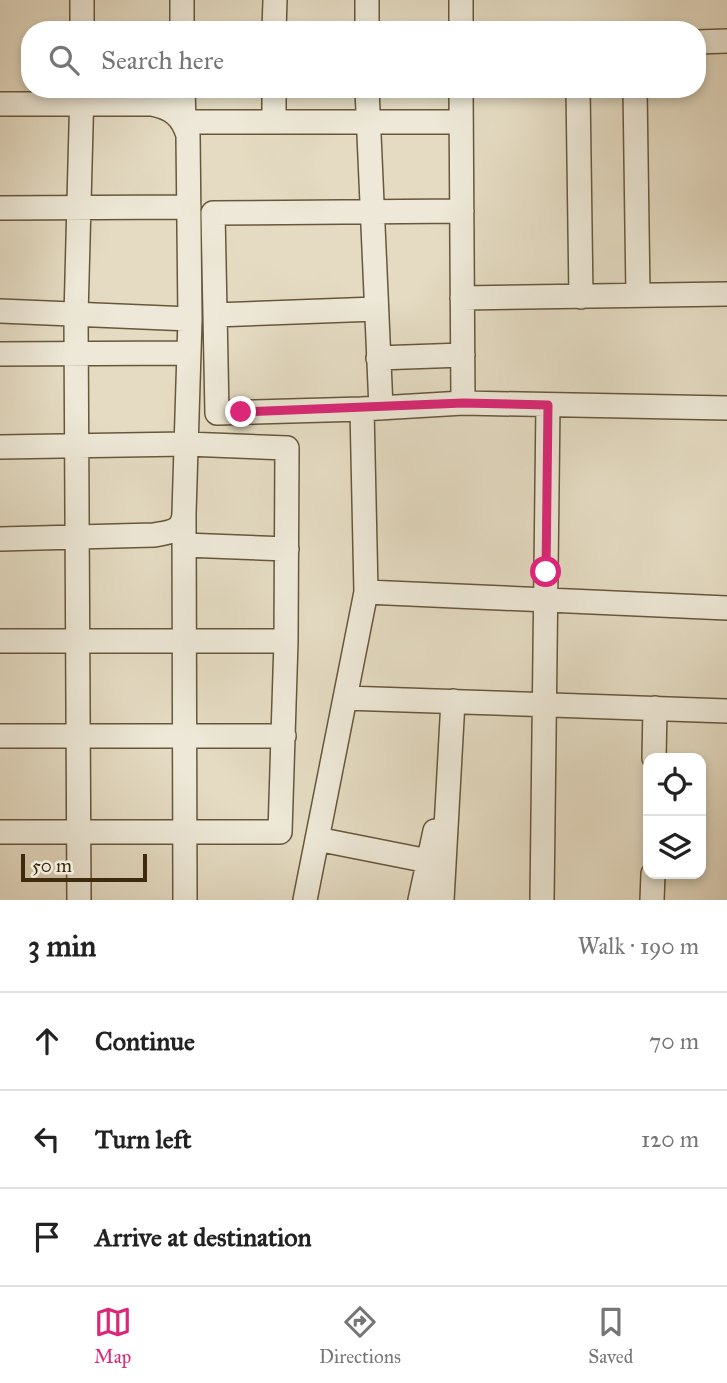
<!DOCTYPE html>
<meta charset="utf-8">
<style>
:root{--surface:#fff;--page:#f6f6f6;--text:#222;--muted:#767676;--line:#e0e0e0;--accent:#db2777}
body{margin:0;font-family:"IM FELL Great Primer",serif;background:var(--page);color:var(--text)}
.controls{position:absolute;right:21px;bottom:21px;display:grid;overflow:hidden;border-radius:14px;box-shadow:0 4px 10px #0003}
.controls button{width:63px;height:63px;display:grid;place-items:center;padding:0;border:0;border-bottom:2px solid var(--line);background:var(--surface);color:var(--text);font:35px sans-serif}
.scale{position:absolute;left:21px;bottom:18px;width:126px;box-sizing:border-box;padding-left:7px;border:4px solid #3e2b0e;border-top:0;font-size:19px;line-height:24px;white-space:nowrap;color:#3e2b0e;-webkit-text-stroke:5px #ede8d7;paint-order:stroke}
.stop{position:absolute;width:21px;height:21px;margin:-16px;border:5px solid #db2777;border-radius:50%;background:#fff}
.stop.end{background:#db2777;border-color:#fff;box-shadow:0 2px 7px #0008}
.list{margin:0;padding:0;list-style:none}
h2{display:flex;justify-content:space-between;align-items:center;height:91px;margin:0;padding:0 28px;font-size:30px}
h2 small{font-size:23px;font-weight:400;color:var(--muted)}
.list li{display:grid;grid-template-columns:46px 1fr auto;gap:21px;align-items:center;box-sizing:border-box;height:98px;padding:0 28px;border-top:2px solid var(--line)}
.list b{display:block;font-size:26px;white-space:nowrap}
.list em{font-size:23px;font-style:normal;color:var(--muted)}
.icon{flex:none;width:38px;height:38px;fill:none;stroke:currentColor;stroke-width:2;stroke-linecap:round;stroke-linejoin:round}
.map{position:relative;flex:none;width:727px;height:900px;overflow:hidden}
.search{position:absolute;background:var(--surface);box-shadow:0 4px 10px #0003;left:21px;right:21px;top:21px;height:77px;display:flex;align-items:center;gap:18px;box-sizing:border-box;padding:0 24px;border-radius:28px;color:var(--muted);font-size:26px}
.sheet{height:385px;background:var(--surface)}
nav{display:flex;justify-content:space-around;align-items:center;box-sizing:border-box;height:98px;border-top:2px solid var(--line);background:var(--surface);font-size:19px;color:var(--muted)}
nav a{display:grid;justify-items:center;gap:4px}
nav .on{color:var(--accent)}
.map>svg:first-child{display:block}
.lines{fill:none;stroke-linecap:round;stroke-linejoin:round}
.minor-casing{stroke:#68573b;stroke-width:26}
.minor{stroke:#ede8d7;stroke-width:23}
.route{stroke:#db2777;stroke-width:9}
</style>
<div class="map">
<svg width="727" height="900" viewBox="0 0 727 900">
<rect width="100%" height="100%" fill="#e4dbc2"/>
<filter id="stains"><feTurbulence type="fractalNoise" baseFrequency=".00286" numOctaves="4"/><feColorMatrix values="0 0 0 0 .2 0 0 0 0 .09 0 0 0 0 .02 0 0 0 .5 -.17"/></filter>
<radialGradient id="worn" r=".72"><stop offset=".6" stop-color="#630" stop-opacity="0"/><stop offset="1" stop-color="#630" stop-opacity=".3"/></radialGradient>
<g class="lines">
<defs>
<path id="minor" d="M 182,0 L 182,30
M 82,30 L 82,0
M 274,30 L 275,0
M 367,30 L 367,0
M 461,30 L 461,0
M 697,42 L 727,41
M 183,89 L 184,122 L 461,122
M 367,89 L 381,408
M 461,89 L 463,403
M 578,89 L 581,297
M 635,89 L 638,295
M 0,104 L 152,104 C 172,108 182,116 188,135 L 190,319 L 184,513 C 183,532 170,532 154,535 L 0,539
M 274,122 L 274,89
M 0,208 L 189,207
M 462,298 L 727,294
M 0,311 L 190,319
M 215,315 L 376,309
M 0,354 L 189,353
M 378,358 L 463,355
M 362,409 L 217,413 L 213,213 L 462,211
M 0,447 L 186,444 L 287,448 L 286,641 L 280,832 L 0,832
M 184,513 L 185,900
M 184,545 L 287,549
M 366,592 L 727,608
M 0,641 L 286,641
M 345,698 L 727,711
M 0,736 L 284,736
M 654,758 L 655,708
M 317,839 L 428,861
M 79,900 L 76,316 L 82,89
M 305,900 L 366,592 L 362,409 L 463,403 L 727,408
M 420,900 L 435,831
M 442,900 L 453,701
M 542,900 L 548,405
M 652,900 L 653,874"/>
</defs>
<use href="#minor" class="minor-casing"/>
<use href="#minor" class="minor"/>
</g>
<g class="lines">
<path class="route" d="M 241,412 L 463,403 L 548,405 L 546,572"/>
</g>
<rect width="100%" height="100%" filter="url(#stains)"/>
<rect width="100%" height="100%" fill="url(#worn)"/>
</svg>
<div class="controls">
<button><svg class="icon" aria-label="locate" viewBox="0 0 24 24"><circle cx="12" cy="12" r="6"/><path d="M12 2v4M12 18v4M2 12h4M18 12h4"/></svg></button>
<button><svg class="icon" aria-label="layers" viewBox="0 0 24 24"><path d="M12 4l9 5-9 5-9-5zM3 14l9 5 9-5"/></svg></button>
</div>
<div class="scale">50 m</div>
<div class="stop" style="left:546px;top:572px"></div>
<div class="stop end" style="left:241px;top:412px"></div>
<div class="search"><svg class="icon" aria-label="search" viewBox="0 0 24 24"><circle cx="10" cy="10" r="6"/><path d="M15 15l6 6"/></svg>Search here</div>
</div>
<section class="sheet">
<h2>3 min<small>Walk · 190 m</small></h2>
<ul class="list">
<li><svg class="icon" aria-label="ahead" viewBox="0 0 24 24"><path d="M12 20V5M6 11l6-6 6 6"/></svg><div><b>Continue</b></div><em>70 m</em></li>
<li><svg class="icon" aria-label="left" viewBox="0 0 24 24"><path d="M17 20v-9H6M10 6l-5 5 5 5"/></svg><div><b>Turn left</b></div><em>120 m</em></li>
<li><svg class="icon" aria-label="arrive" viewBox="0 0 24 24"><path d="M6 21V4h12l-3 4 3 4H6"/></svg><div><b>Arrive at destination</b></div></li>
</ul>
</section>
<nav>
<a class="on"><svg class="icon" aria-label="map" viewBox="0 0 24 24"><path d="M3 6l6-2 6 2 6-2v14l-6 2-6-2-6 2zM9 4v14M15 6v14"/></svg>Map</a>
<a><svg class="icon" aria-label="directions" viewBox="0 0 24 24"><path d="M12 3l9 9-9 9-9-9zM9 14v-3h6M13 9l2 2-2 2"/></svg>Directions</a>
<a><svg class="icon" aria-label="saved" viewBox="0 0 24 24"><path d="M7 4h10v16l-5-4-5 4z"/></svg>Saved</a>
</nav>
